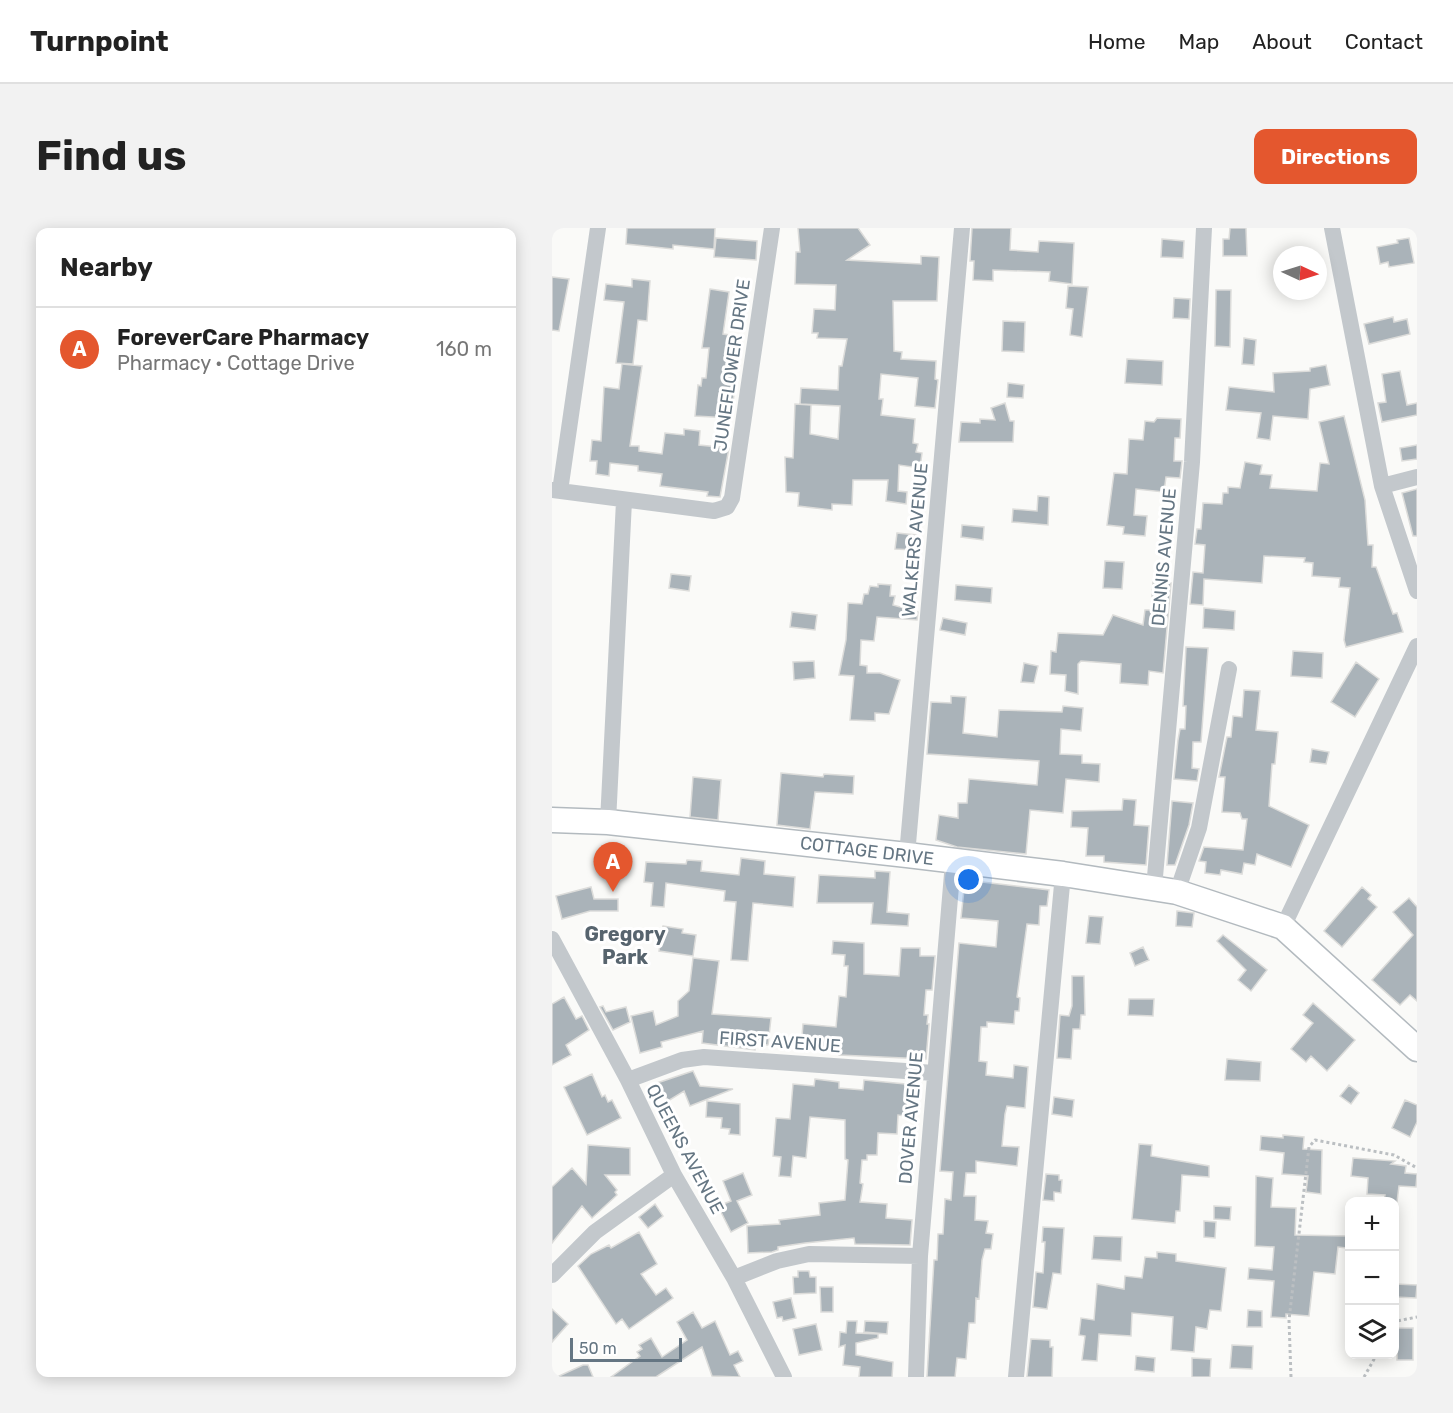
<!DOCTYPE html>
<meta charset="utf-8">
<style>
:root{--surface:#fff;--page:#f2f2f2;--text:#222;--muted:#767676;--line:#e0e0e0;--accent:#e4572e}
body{margin:0;font-family:Rubik,sans-serif;background:var(--page);color:var(--text)}
.controls{position:absolute;right:18px;bottom:18px;display:grid;overflow:hidden;border-radius:12px;box-shadow:0 3px 15px #0003}
.controls button{width:54px;height:54px;display:grid;place-items:center;padding:0;border:0;border-bottom:2px solid var(--line);background:var(--surface);color:var(--text);font:30px sans-serif}
.compass{position:absolute;left:721px;top:18px;width:54px;height:54px;border-radius:50%;background:var(--surface);box-shadow:0 3px 15px #0003;rotate:94deg}
.scale{position:absolute;left:18px;bottom:15px;width:112px;box-sizing:border-box;padding-left:6px;border:3px solid #657683;border-top:0;font-size:16px;line-height:21px;white-space:nowrap;color:#657683;-webkit-text-stroke:4px #fff;paint-order:stroke}
.you{position:absolute;left:417px;top:652px;width:21px;height:21px;margin:-15px;border:4px solid #fff;border-radius:50%;background:#1a73e8;box-shadow:0 0 0 9px #1a73e833}
.badge{display:grid;place-items:center;width:39px;height:39px;border-radius:50%;background:var(--accent);color:#fff;font-size:20px;font-weight:700}
.pin{position:absolute;translate:-50% -50px;filter:drop-shadow(0 2px 3px #0008)}
.pin::after{content:'';position:absolute;top:32px;width:21px;height:18px;background:inherit;clip-path:polygon(0 0,100% 0,50% 100%)}
.list{margin:0;padding:0;list-style:none}
h2{display:flex;justify-content:space-between;align-items:center;height:78px;margin:0;padding:0 24px;font-size:26px}
h2 small{font-size:20px;font-weight:400;color:var(--muted)}
.list li{display:grid;grid-template-columns:39px 1fr auto;gap:18px;align-items:center;box-sizing:border-box;height:84px;padding:0 24px;border-top:2px solid var(--line)}
.list b{display:block;font-size:22px;white-space:nowrap}
.list p{margin:0;font-size:20px;white-space:nowrap;color:var(--muted)}
.list em{font-size:20px;font-style:normal;color:var(--muted)}
.icon{flex:none;width:33px;height:33px;fill:none;stroke:currentColor;stroke-width:2;stroke-linecap:round;stroke-linejoin:round}
.map{position:relative;flex:none;width:865px;height:1149px;overflow:hidden;border-radius:12px}
header{display:flex;align-items:center;gap:36px;box-sizing:border-box;height:84px;padding:0 30px;background:var(--surface);border-bottom:2px solid var(--line)}
header strong{font-size:28px}
nav{display:flex;gap:33px;margin-inline-start:auto;font-size:21px}
.intro{display:flex;align-items:center;justify-content:space-between;box-sizing:border-box;height:144px;padding:0 36px}
h1{margin:0;font-size:42px}
.button{padding:15px 27px;border-radius:12px;background:var(--accent);color:#fff;font-size:21px;font-weight:700}
main{display:flex;gap:36px;padding:0 36px}
aside{flex:1;background:var(--surface);border-radius:12px;box-shadow:0 3px 15px #0003}
.map>svg:first-child{display:block}
.building{fill:#aab3b9;stroke:#dcdcda;stroke-width:1.5}
.lines{fill:none;stroke-linecap:round;stroke-linejoin:round}
.secondary-casing{stroke:#b3babf;stroke-width:27}
.path{stroke:#bbbfc2;stroke-width:3;stroke-dasharray:3 3;stroke-linecap:butt}
.street{stroke:#c3c8cc;stroke-width:16}
.secondary{stroke:#fff;stroke-width:24}
.labels{text-anchor:middle;stroke-width:6;stroke-linejoin:round;paint-order:stroke}
.street-label{font-size:18px;fill:#657683;stroke:#fff}
.neighbourhood-label{font-size:20px;font-weight:bold;fill:#57646e;stroke:#fff}
</style>
<header>
<strong>Turnpoint</strong>
<nav><a>Home</a><a>Map</a><a>About</a><a>Contact</a></nav>
</header>
<div class="intro"><h1>Find us</h1><a class="button">Directions</a></div>
<main>
<aside>
<h2>Nearby<small></small></h2>
<ul class="list">
<li><span class="badge">A</span><div><b>ForeverCare Pharmacy</b><p>Pharmacy · Cottage Drive</p></div><em>160 m</em></li>
</ul>
</aside>
<div class="map">
<svg width="865" height="1149" viewBox="0 0 865 1149">
<rect width="100%" height="100%" fill="#fafaf8"/>
<path class="building" d="M 75,0 L 163,0 L 162,21 L 121,17 L 121,21 L 74,16 Z
M 246,0 L 306,0 L 318,17 L 295,32 L 369,36 L 369,28 L 387,29 L 385,73 L 341,73 L 342,123 L 350,124 L 349,131 L 384,133 L 383,151 L 386,152 L 383,180 L 363,178 L 366,150 L 329,146 L 327,171 L 331,171 L 329,187 L 363,191 L 361,215 L 366,216 L 364,224 L 370,225 L 368,240 L 347,237 L 346,263 L 355,264 L 354,276 L 334,273 L 336,252 L 301,252 L 300,277 L 280,276 L 280,282 L 246,278 L 247,265 L 234,264 L 233,229 L 241,230 L 243,176 L 259,177 L 258,206 L 286,211 L 288,178 L 248,176 L 249,160 L 286,162 L 287,138 L 290,138 L 295,111 L 265,110 L 266,105 L 260,105 L 262,81 L 283,82 L 284,57 L 243,56 L 244,24 L 248,24 Z
M 420,0 L 459,0 L 458,22 L 486,24 L 487,13 L 522,15 L 520,56 L 497,53 L 498,44 L 441,42 L 441,53 L 421,52 L 422,33 L 418,33 Z
M 678,0 L 694,0 L 695,28 L 671,28 L 671,11 L 677,11 Z
M 164,10 L 205,13 L 204,32 L 162,29 Z
M 857,10 L 862,35 L 837,39 L 836,34 L 828,36 L 825,19 L 846,15 L 845,12 Z
M 610,11 L 632,13 L 631,30 L 609,29 Z
M 0,49 L 17,51 L 7,103 L 0,102 Z
M 80,51 L 98,53 L 95,93 L 86,92 L 81,136 L 64,135 L 72,74 L 52,72 L 54,56 L 80,59 Z
M 516,58 L 536,59 L 530,109 L 518,107 L 521,81 L 514,80 Z
M 158,61 L 177,64 L 171,106 L 178,107 L 177,117 L 188,118 L 179,190 L 143,188 L 146,157 L 149,158 L 150,150 L 154,150 L 157,120 L 150,120 Z
M 664,62 L 679,62 L 678,119 L 663,118 Z
M 622,70 L 638,71 L 637,91 L 621,90 Z
M 841,89 L 842,94 L 855,91 L 858,106 L 817,116 L 812,96 Z
M 451,93 L 473,94 L 472,124 L 450,123 Z
M 692,110 L 704,112 L 702,137 L 690,136 Z
M 575,131 L 611,133 L 610,157 L 573,155 Z
M 70,136 L 90,138 L 78,218 L 87,218 L 87,223 L 110,226 L 113,205 L 132,207 L 132,201 L 148,203 L 147,217 L 177,220 L 168,269 L 155,268 L 156,264 L 108,258 L 110,246 L 86,243 L 86,238 L 58,235 L 57,248 L 44,246 L 45,233 L 38,233 L 40,212 L 49,213 L 52,159 L 67,161 Z
M 774,137 L 778,157 L 758,161 L 756,191 L 721,188 L 718,212 L 705,210 L 709,185 L 674,182 L 677,159 L 722,164 L 721,145 L 758,143 L 758,140 Z
M 848,143 L 855,177 L 865,175 L 865,187 L 830,194 L 826,175 L 834,174 L 830,146 Z
M 456,155 L 472,157 L 471,170 L 455,169 Z
M 453,175 L 458,193 L 462,193 L 461,214 L 407,214 L 409,194 L 428,195 L 428,191 L 443,192 L 439,180 Z
M 792,188 L 813,272 L 816,317 L 821,317 L 820,339 L 824,339 L 841,386 L 845,385 L 851,404 L 794,419 L 792,412 L 798,360 L 787,359 L 788,350 L 760,348 L 761,335 L 752,334 L 753,330 L 712,328 L 710,355 L 652,351 L 651,377 L 638,376 L 641,344 L 651,345 L 653,317 L 643,316 L 645,301 L 649,301 L 651,275 L 670,276 L 671,265 L 676,265 L 676,259 L 688,260 L 693,234 L 710,237 L 708,246 L 720,247 L 718,260 L 765,263 L 768,235 L 777,236 L 767,194 Z
M 605,190 L 629,191 L 628,210 L 623,210 L 622,233 L 630,233 L 628,250 L 614,249 L 612,264 L 584,261 L 582,287 L 595,288 L 593,308 L 571,306 L 572,299 L 555,297 L 562,245 L 575,246 L 577,211 L 591,212 L 593,193 L 602,194 Z
M 865,217 L 865,231 L 850,233 L 848,220 Z
M 865,261 L 865,308 L 861,308 L 850,265 Z
M 486,268 L 497,269 L 496,297 L 460,294 L 461,281 L 485,283 Z
M 410,297 L 432,299 L 431,312 L 409,309 Z
M 345,305 L 364,307 L 362,322 L 343,321 Z
M 553,333 L 572,334 L 570,361 L 551,360 Z
M 119,346 L 139,348 L 137,363 L 117,360 Z
M 601,354 L 619,355 L 611,445 L 597,443 L 596,457 L 568,455 L 569,436 L 529,433 L 526,436 L 526,466 L 513,463 L 514,447 L 498,446 L 499,423 L 504,424 L 506,405 L 551,407 L 561,387 L 591,397 L 593,382 L 599,382 Z
M 326,356 L 339,357 L 338,368 L 343,368 L 341,377 L 366,384 L 365,392 L 325,389 L 322,413 L 309,412 L 308,437 L 315,438 L 315,445 L 328,445 L 348,452 L 337,486 L 323,485 L 323,493 L 298,492 L 302,448 L 287,447 L 294,412 L 296,375 L 310,376 L 312,366 L 316,366 L 318,358 L 326,359 Z
M 404,357 L 440,360 L 439,375 L 403,372 Z
M 652,380 L 683,383 L 682,402 L 651,400 Z
M 240,384 L 265,387 L 263,402 L 238,399 Z
M 391,390 L 415,395 L 413,407 L 388,402 Z
M 634,419 L 656,420 L 649,514 L 641,514 L 640,540 L 647,541 L 645,553 L 622,551 L 626,512 L 628,501 L 633,501 L 634,478 L 631,478 Z
M 741,423 L 771,425 L 770,450 L 739,448 Z
M 262,433 L 263,450 L 242,452 L 241,434 Z
M 804,434 L 827,451 L 803,489 L 779,474 Z
M 472,435 L 486,438 L 482,455 L 469,454 Z
M 692,462 L 708,463 L 704,502 L 726,504 L 723,536 L 720,536 L 717,578 L 757,597 L 739,639 L 705,626 L 703,637 L 692,635 L 690,646 L 669,642 L 668,647 L 653,645 L 654,634 L 647,633 L 652,619 L 691,622 L 695,591 L 690,591 L 688,585 L 670,584 L 673,549 L 667,549 L 675,509 L 679,509 L 681,488 L 690,489 Z
M 399,468 L 414,469 L 411,505 L 445,509 L 447,482 L 510,484 L 511,478 L 531,480 L 529,503 L 509,501 L 508,526 L 530,527 L 530,535 L 548,536 L 547,554 L 514,551 L 511,585 L 478,582 L 474,626 L 405,619 L 384,612 L 387,587 L 406,590 L 406,575 L 415,575 L 417,551 L 485,557 L 487,533 L 375,526 L 379,474 L 399,475 Z
M 760,521 L 777,524 L 774,536 L 758,534 Z
M 229,545 L 271,549 L 272,546 L 302,548 L 301,566 L 263,564 L 258,601 L 225,597 Z
M 141,549 L 169,552 L 166,592 L 138,589 Z
M 571,571 L 584,572 L 582,597 L 597,598 L 594,637 L 552,634 L 552,628 L 534,628 L 536,600 L 519,599 L 520,583 L 570,582 Z
M 620,573 L 641,575 L 637,597 L 623,637 L 615,637 Z
M 189,630 L 213,633 L 212,646 L 243,649 L 241,679 L 201,675 L 196,733 L 179,732 L 184,674 L 172,673 L 173,663 L 114,655 L 112,679 L 99,678 L 101,655 L 92,654 L 94,634 L 134,636 L 135,632 L 150,633 L 149,643 L 187,647 Z
M 323,643 L 338,644 L 335,684 L 357,686 L 356,698 L 319,696 L 321,675 L 265,675 L 267,647 L 323,650 Z
M 413,652 L 497,662 L 495,678 L 488,678 L 487,697 L 475,696 L 465,769 L 468,770 L 467,783 L 463,783 L 462,796 L 435,794 L 435,799 L 429,799 L 427,833 L 435,834 L 434,847 L 461,850 L 462,837 L 476,839 L 473,880 L 455,878 L 453,886 L 450,918 L 467,919 L 465,938 L 424,933 L 424,945 L 414,945 L 412,968 L 424,968 L 423,992 L 436,993 L 434,1005 L 441,1006 L 439,1021 L 433,1021 L 430,1032 L 427,1071 L 424,1070 L 423,1095 L 417,1095 L 414,1131 L 405,1130 L 403,1149 L 375,1149 L 382,1032 L 385,1032 L 386,1006 L 391,1006 L 393,971 L 399,972 L 401,944 L 388,943 L 407,715 L 444,719 L 446,693 L 409,690 Z
M 39,659 L 42,671 L 66,671 L 66,683 L 38,683 L 10,691 L 4,668 Z
M 810,659 L 819,667 L 816,671 L 825,679 L 790,719 L 772,703 Z
M 857,670 L 865,679 L 865,773 L 858,767 L 848,777 L 820,752 L 861,707 L 841,684 Z
M 625,683 L 642,685 L 640,699 L 624,698 Z
M 537,688 L 551,689 L 548,716 L 534,715 Z
M 111,698 L 131,701 L 130,705 L 144,707 L 141,728 L 107,723 Z
M 671,707 L 715,742 L 699,763 L 686,752 L 694,742 L 665,713 Z
M 281,713 L 312,715 L 312,746 L 347,748 L 349,720 L 368,720 L 368,728 L 383,728 L 380,762 L 374,762 L 372,787 L 376,787 L 375,796 L 377,796 L 374,831 L 287,827 L 287,823 L 249,820 L 251,796 L 284,799 L 287,768 L 294,769 L 296,738 L 292,738 L 293,727 L 280,726 Z
M 591,719 L 597,732 L 583,738 L 578,725 Z
M 141,730 L 167,733 L 160,786 L 219,790 L 216,817 L 203,816 L 203,822 L 150,815 L 151,803 L 109,814 L 110,819 L 88,825 L 79,788 L 101,783 L 104,797 L 126,788 L 126,773 L 137,763 Z
M 520,748 L 532,748 L 533,787 L 529,787 L 528,801 L 521,801 L 519,831 L 505,830 L 508,787 L 517,788 L 520,778 Z
M 12,769 L 24,791 L 30,788 L 37,802 L 14,817 L 19,827 L 0,837 L 0,776 Z
M 577,771 L 602,771 L 601,788 L 576,787 Z
M 761,775 L 803,812 L 775,843 L 759,828 L 754,834 L 739,821 L 761,795 L 751,787 Z
M 51,778 L 54,784 L 74,779 L 78,794 L 61,802 L 48,779 Z
M 675,831 L 709,834 L 708,853 L 673,852 Z
M 141,843 L 148,858 L 181,861 L 138,878 L 132,863 L 116,873 L 105,855 Z
M 40,846 L 50,869 L 53,867 L 56,874 L 60,872 L 69,890 L 35,907 L 12,859 Z
M 263,851 L 287,854 L 287,860 L 311,862 L 312,852 L 364,857 L 361,889 L 346,887 L 345,906 L 326,905 L 325,927 L 315,927 L 315,932 L 310,932 L 308,955 L 311,956 L 308,974 L 335,976 L 334,990 L 360,992 L 358,1017 L 303,1016 L 302,1010 L 253,1015 L 226,1019 L 226,1022 L 220,1024 L 196,1025 L 195,998 L 228,996 L 227,992 L 268,987 L 267,975 L 293,972 L 296,932 L 293,931 L 293,892 L 258,889 L 254,930 L 241,928 L 239,949 L 227,948 L 229,929 L 221,928 L 224,890 L 238,891 L 241,856 L 262,858 Z
M 797,857 L 807,865 L 799,876 L 788,868 Z
M 502,869 L 522,872 L 520,889 L 500,886 Z
M 853,872 L 865,877 L 865,894 L 858,909 L 840,900 Z
M 155,873 L 188,876 L 188,907 L 177,906 L 178,901 L 169,900 L 170,890 L 154,889 Z
M 731,907 L 752,909 L 751,921 L 770,922 L 769,966 L 754,964 L 756,948 L 730,946 L 732,925 L 708,922 L 709,908 L 731,910 Z
M 587,916 L 600,917 L 599,928 L 657,938 L 657,949 L 630,947 L 628,983 L 624,983 L 623,995 L 580,991 Z
M 36,917 L 78,920 L 78,947 L 53,947 L 65,962 L 63,964 L 65,967 L 40,990 L 30,978 L 0,1015 L 0,959 L 20,940 L 34,956 Z
M 801,930 L 843,933 L 839,936 L 854,938 L 853,945 L 865,946 L 864,959 L 847,958 L 845,974 L 832,974 L 833,967 L 815,966 L 816,950 L 799,948 Z
M 191,945 L 200,967 L 185,973 L 196,995 L 179,1004 L 166,978 L 179,973 L 171,953 Z
M 494,946 L 507,947 L 507,952 L 510,952 L 509,965 L 502,964 L 502,973 L 491,972 Z
M 704,948 L 721,950 L 719,979 L 744,980 L 743,1007 L 797,1008 L 795,1020 L 786,1019 L 783,1046 L 762,1044 L 757,1088 L 734,1086 L 734,1090 L 719,1089 L 722,1053 L 696,1051 L 697,1040 L 720,1042 L 722,1019 L 703,1018 Z
M 103,976 L 111,988 L 96,1000 L 87,989 Z
M 662,978 L 679,979 L 678,992 L 662,991 Z
M 652,993 L 664,994 L 663,1010 L 652,1009 Z
M 491,999 L 512,1000 L 509,1046 L 501,1045 L 495,1081 L 481,1079 L 484,1044 L 491,1045 L 493,1014 L 490,1014 Z
M 87,1004 L 105,1036 L 89,1046 L 104,1067 L 114,1060 L 121,1070 L 77,1101 L 70,1091 L 64,1096 L 26,1038 L 39,1026 L 57,1017 L 59,1020 Z
M 542,1008 L 570,1009 L 569,1033 L 540,1031 Z
M 605,1024 L 624,1026 L 624,1033 L 674,1040 L 669,1083 L 658,1082 L 655,1101 L 644,1099 L 642,1124 L 619,1122 L 621,1089 L 580,1085 L 579,1108 L 547,1106 L 545,1133 L 530,1132 L 533,1108 L 527,1107 L 529,1090 L 542,1092 L 545,1056 L 572,1061 L 573,1048 L 590,1050 L 593,1029 L 605,1030 Z
M 246,1043 L 257,1043 L 258,1049 L 264,1049 L 264,1065 L 242,1066 L 241,1049 L 246,1049 Z
M 843,1056 L 865,1057 L 864,1070 L 843,1069 Z
M 268,1059 L 281,1059 L 281,1084 L 269,1084 Z
M 239,1070 L 244,1090 L 231,1093 L 230,1089 L 225,1090 L 221,1074 Z
M 0,1081 L 16,1096 L 0,1114 Z
M 696,1082 L 710,1083 L 710,1099 L 695,1099 Z
M 141,1084 L 150,1100 L 163,1093 L 178,1127 L 186,1123 L 191,1133 L 182,1137 L 188,1149 L 160,1148 L 150,1119 L 104,1149 L 59,1149 L 88,1128 L 85,1124 L 90,1121 L 87,1117 L 99,1110 L 110,1129 L 135,1112 L 125,1094 Z
M 295,1093 L 305,1093 L 304,1105 L 326,1106 L 326,1110 L 304,1115 L 304,1127 L 341,1134 L 340,1149 L 307,1149 L 308,1139 L 291,1137 L 293,1117 L 287,1119 L 288,1104 L 294,1105 Z
M 313,1093 L 336,1094 L 335,1106 L 312,1104 Z
M 264,1096 L 270,1122 L 247,1127 L 241,1101 Z
M 845,1100 L 861,1100 L 861,1132 L 845,1132 Z
M 479,1111 L 498,1112 L 498,1119 L 501,1119 L 500,1149 L 475,1149 Z
M 680,1117 L 701,1118 L 700,1141 L 678,1140 Z
M 584,1128 L 603,1130 L 602,1144 L 583,1142 Z
M 640,1130 L 659,1131 L 658,1149 L 640,1149 Z
M 31,1137 L 36,1137 L 41,1149 L 5,1149 Z"/>
<g class="lines">
<defs>
<path id="secondary" d="M 0,592 L 56,594 L 355,627 L 511,646 L 625,664 L 731,699 L 865,821"/>
</defs>
<use href="#secondary" class="secondary-casing"/>
<path class="path" d="M 842,1097 L 845,1093 L 865,1089
M 739,1149 L 737,1092 L 757,919 L 763,912 L 842,927 L 865,940
M 812,1149 L 825,1126"/>
<path class="street" d="M 780,0 L 830,258 L 865,363
M 830,258 L 865,249
M 0,262 L 162,283 L 175,279 L 180,270 L 220,0
M 8,263 L 46,0
M 56,594 L 72,273
M 355,627 L 410,0
M 602,660 L 640,234 L 652,0
M 625,664 L 647,600 L 677,441
M 731,699 L 865,418
M 0,711 L 76,852 L 122,947 L 182,1050 L 232,1149
M 76,852 L 130,832 L 152,829 L 382,845
M 0,1047 L 43,1004 L 122,947
M 182,1050 L 225,1033 L 257,1026 L 368,1028
M 364,1149 L 368,1028 L 401,634
M 464,1149 L 511,646"/>
<use href="#secondary" class="secondary"/>
</g>
<g class="labels">
<g class="street-label">
<text transform="translate(180 137) rotate(-82)" y="6">JUNEFLOWER DRIVE</text>
<text transform="translate(363 312) rotate(-85)" y="6">WALKERS AVENUE</text>
<text transform="translate(612 329) rotate(-85)" y="6">DENNIS AVENUE</text>
<text transform="translate(315 623) rotate(7)" y="6">COTTAGE DRIVE</text>
<text transform="translate(228 814) rotate(4)" y="6">FIRST AVENUE</text>
<text transform="translate(359 890) rotate(-85)" y="6">DOVER AVENUE</text>
<text transform="translate(133 921) rotate(62)" y="6">QUEENS AVENUE</text>
</g>
<g class="neighbourhood-label">
<text x="73" y="713">Gregory<tspan x="73" dy="23">Park</tspan></text>
</g>
</g>
</svg>
<div class="controls">
<button>+</button>
<button>−</button>
<button><svg class="icon" aria-label="layers" viewBox="0 0 24 24"><path d="M12 4l9 5-9 5-9-5zM3 14l9 5 9-5"/></svg></button>
</div>
<svg class="compass" viewBox="-18 -18 36 36"><path d="M0-13l5 13h-10z" fill="#e53935"/><path d="M0 13l5-13h-10z" fill="#767676"/></svg>
<div class="scale">50 m</div>
<div class="you"></div>
<div class="pin badge" style="left:61px;top:664px">A</div>
</div>
</main>
